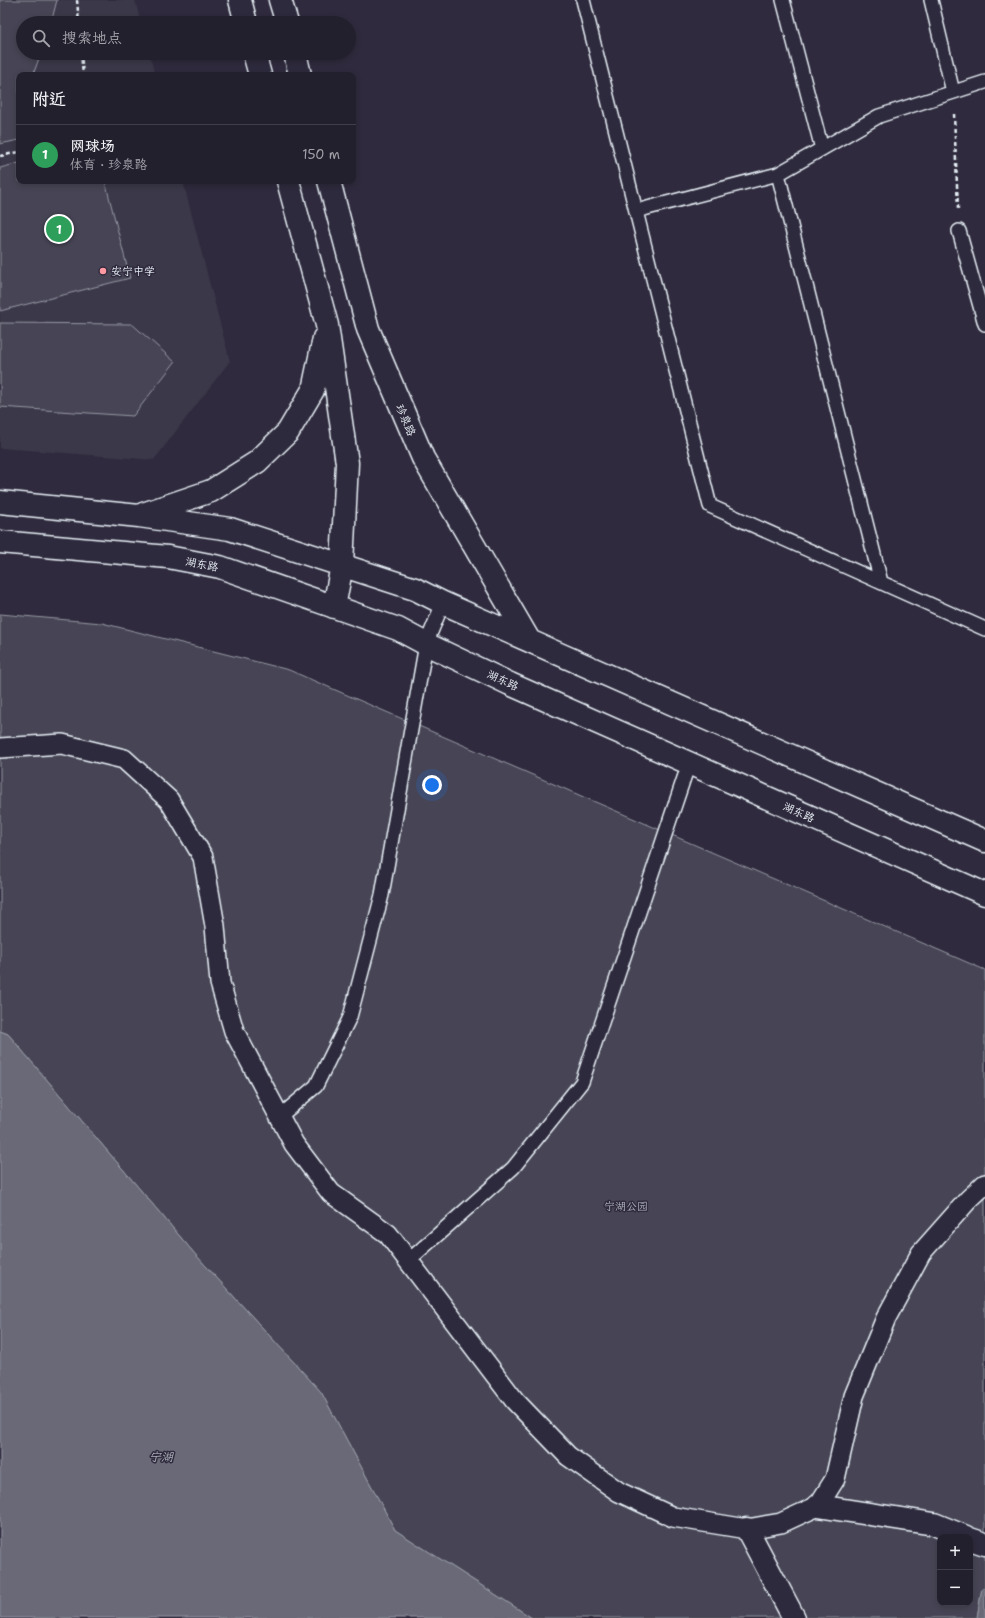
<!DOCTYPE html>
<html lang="zh">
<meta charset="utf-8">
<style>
:root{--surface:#23202e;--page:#2f2d3a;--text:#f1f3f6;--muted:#a3a3aa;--line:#403e4a;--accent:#ff9aa2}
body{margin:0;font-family:"Shantell Sans","LXGW WenKai TC",sans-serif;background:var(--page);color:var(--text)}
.controls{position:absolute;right:12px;bottom:12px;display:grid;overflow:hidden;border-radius:8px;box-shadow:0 2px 6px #0003}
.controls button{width:36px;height:36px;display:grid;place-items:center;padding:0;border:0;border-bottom:1px solid var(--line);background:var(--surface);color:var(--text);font:20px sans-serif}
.you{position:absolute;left:432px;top:785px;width:14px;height:14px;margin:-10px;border:3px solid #fff;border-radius:50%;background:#1a73e8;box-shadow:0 0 0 6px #1a73e833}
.badge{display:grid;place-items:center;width:26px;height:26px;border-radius:50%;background:var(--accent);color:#fff;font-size:13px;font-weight:700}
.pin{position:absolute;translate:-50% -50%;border:2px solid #fff;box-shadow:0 1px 4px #0006}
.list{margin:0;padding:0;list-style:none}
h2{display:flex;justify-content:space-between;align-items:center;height:52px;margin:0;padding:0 16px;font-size:17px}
h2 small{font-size:13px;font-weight:400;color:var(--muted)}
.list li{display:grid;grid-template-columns:26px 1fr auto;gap:12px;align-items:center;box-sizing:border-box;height:60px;padding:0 16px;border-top:1px solid var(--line)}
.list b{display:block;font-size:15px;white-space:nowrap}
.list p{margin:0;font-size:13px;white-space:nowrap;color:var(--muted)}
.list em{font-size:13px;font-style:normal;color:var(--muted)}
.icon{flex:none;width:22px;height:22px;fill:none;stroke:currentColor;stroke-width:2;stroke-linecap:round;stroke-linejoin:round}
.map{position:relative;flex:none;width:985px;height:1618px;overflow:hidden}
.search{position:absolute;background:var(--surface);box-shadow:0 2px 6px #0003;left:16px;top:16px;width:340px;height:44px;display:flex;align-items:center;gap:10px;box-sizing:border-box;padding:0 14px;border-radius:22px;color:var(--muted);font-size:15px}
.panel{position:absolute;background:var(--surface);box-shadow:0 2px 6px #0003;left:16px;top:72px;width:340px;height:112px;border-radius:8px}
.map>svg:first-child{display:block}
.built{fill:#3b3749}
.green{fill:#464455;stroke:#979aa6;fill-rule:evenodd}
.water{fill:#696978;stroke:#9c9fab}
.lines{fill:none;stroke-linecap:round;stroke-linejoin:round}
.service-casing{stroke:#e8f1f8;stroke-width:16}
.pedestrian-casing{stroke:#e8f1f8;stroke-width:22}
.minor-casing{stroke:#e8f1f8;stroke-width:25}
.secondary-casing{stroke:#e8f1f8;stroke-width:25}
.path{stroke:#e8f1f8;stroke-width:2.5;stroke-dasharray:4 3;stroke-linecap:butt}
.service{stroke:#2f2a3d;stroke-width:13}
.pedestrian{stroke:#2f2a3d;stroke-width:19}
.minor{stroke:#2f2a3d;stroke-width:22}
.secondary{stroke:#2f2a3d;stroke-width:22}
.poi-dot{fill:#ff9aa2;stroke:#2f2a3d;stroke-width:1.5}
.labels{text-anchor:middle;stroke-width:3;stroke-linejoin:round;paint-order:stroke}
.poi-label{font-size:11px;fill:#e8f1f8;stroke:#2f2a3d;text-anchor:start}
.street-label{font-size:11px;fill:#e8f1f8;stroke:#2f2a3d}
.park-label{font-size:11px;fill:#afb4bf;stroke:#2f2a3d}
.water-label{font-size:12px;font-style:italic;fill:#afb4be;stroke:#2f2a3d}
</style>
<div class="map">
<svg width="985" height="1618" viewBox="0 0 985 1618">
<rect width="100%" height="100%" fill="#2f2a3d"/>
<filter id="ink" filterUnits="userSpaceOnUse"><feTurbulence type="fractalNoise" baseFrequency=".025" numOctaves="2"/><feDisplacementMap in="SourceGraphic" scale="8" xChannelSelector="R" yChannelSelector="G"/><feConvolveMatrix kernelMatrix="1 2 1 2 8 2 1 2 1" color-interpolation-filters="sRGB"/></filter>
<g filter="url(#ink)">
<path class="built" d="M 0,0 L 135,0 L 141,23 L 23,23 L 23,53 L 149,53 L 155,75 L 19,75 L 19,181 L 183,181 L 230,361 L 154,460 L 0,448 Z"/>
<path class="green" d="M 0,0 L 57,0 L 51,23 L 23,23 L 23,53 L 41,53 L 33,75 L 19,75 L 19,140 L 0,144 Z
M 19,163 L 19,181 L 105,181 L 130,278 L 0,311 L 0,168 Z
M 0,323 L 132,324 L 175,362 L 133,416 L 0,407 Z
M 0,614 L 102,623 L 289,670 L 985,970 L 985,1588 L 982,1588 L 977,1618 L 532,1618 L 395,1530 L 321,1392 L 194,1253 L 8,1034 L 0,1031 ZM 940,1537 L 970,1537 L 970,1603 L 940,1603 Z"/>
<path class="water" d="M 0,1031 L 8,1034 L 194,1253 L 321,1392 L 395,1530 L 532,1618 L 0,1618 Z
M 982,1588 L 985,1588 L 985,1618 L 977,1618 Z"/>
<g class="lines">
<defs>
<path id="service" d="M 583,0 L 710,506 L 985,629
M 783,0 L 822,149
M 931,0 L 953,92
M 778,174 L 881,582
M 636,211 L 778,174 L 879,116 L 985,82
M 959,231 L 985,324
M 279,1117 L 316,1086 L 350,1017 L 382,895 L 426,644 L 443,603
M 408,1261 L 513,1168 L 582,1082 L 689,763"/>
<path id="pedestrian" d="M 0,748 L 62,744 L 124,759 L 169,800 L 203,857 L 215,926 L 220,983 L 234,1031 L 294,1144 L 331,1193 L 388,1234 L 515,1401 L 568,1456 L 619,1492 L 673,1517 L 747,1529 L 781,1523 L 818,1506 L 835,1479 L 854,1396 L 886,1318 L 921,1253 L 968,1200 L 985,1184"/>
<path id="minor" d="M 818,1506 L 934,1524 L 966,1537
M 747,1529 L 794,1618
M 970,1539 L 985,1544"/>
<path id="secondary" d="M 240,0 L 246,23
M 280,0 L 287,23
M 254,53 L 260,75
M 295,53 L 300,75
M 288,181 L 327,325 L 347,463 L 342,565 L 334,607
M 329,181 L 368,329 L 423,458 L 529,640
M 0,502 L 139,516 L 230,529 L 415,589 L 443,603 L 985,841
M 143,514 L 211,491 L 257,462 L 288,432 L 313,390 L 324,338
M 0,542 L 168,557 L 220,567 L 398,629 L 426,644 L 510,684 L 985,894"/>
</defs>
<use href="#service" class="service-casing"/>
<use href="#pedestrian" class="pedestrian-casing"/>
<use href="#minor" class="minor-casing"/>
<use href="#secondary" class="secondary-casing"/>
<path class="path" d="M 77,0 L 79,23
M 81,53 L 83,75
M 954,114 L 958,209
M 0,156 L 19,152"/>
<use href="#service" class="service"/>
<use href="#pedestrian" class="pedestrian"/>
<use href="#minor" class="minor"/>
<use href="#secondary" class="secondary"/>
</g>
</g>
<circle class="poi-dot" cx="103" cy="271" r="4"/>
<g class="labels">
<g class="poi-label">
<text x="111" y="275">安宁中学</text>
</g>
<g class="street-label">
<text transform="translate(406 420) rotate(67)" y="4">珍泉路</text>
<text transform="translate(202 564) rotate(11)" y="4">湖东路</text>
<text transform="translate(503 680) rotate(25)" y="4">湖东路</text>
<text transform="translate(799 812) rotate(24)" y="4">湖东路</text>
</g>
<g class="park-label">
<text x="626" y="1210">宁湖公园</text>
</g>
<g class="water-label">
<text x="161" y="1461">宁湖</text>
</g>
</g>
</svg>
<div class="controls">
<button>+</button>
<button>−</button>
</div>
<div class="you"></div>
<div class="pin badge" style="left:59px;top:229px;background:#2e9e5b">1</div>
<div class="search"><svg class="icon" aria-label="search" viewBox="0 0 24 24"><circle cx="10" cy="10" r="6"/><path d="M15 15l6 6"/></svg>搜索地点</div>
<section class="panel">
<h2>附近<small></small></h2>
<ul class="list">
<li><span class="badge" style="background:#2e9e5b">1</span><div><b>网球场</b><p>体育 · 珍泉路</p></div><em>150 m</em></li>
</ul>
</section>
</div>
